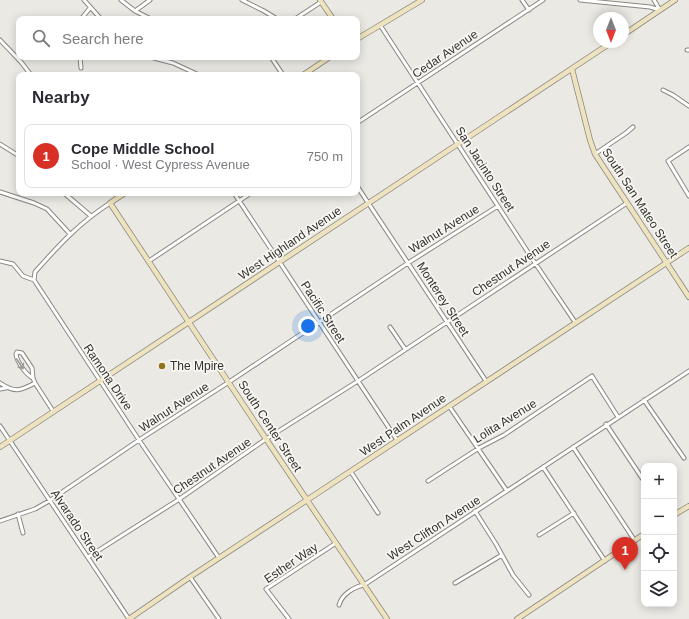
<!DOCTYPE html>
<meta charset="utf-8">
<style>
:root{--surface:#fff;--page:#f7f7f7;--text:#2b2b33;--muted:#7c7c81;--line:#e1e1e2;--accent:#d93025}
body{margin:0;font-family:Arial,sans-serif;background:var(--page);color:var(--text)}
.controls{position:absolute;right:12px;bottom:12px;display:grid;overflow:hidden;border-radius:8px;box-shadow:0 2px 10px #0003}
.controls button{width:36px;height:36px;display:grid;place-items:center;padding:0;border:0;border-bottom:1px solid var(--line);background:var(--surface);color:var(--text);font:20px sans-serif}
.compass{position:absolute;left:593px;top:12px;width:36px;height:36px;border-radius:50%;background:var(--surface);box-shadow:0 2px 10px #0003;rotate:180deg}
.you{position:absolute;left:308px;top:326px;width:14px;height:14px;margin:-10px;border:3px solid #fff;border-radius:50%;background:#1a73e8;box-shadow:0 0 0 6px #1a73e833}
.badge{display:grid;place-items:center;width:26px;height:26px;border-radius:50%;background:var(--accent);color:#fff;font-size:13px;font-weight:700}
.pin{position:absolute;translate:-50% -33px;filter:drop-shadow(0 1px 2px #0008)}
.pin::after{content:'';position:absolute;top:21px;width:14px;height:12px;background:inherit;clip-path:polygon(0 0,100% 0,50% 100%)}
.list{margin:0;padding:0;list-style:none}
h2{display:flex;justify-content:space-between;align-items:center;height:52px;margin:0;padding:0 16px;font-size:17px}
h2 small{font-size:13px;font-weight:400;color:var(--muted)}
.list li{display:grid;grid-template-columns:26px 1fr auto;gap:12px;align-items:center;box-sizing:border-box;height:64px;margin:0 8px 8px;padding:0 8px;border:1px solid var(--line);border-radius:8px}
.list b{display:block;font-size:15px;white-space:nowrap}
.list p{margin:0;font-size:13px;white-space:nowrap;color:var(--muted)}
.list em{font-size:13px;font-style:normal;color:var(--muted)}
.icon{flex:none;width:22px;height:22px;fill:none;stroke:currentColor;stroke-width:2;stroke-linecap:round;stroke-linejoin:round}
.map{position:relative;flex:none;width:689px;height:619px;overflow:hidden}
.search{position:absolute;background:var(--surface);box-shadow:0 2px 10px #0003;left:16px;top:16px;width:344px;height:44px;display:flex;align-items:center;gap:10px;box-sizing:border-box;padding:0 14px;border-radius:8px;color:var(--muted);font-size:15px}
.panel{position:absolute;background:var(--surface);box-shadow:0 2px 10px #0003;left:16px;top:72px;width:344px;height:124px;border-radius:8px}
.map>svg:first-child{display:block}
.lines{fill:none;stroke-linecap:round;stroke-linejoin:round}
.street-casing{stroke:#898883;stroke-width:5}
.secondary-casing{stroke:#898883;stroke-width:6}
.street{stroke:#fff;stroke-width:3}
.secondary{stroke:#eee3be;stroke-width:4.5}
.oneway{stroke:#989897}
.poi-dot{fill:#907419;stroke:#f8f6f1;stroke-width:1.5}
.labels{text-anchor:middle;stroke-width:3.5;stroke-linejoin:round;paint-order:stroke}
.street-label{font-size:12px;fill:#31312f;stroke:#f8f6f1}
.poi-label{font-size:12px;fill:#31312f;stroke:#f8f6f1;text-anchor:start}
</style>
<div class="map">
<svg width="689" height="619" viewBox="0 0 689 619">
<rect width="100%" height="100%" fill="#ebe9e4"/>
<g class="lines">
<defs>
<path id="street" d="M 84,0 L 101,19
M 121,0 L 135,11 L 151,19
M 242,0 L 264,11 L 277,19
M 522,0 L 529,10
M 580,0 L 650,7 L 660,10
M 654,0 L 660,10
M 135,11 L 150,0
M 81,19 L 90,8
M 295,19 L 321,2
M 380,25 L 535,263 L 575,322
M 0,40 L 21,62 L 31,75
M 687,50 L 689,50
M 80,57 L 81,68
M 150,57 L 173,63 L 199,75
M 271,57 L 283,75
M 663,90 L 673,95 L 689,106
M 357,123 L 543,0
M 0,144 L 19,156
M 689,147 L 668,161 L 689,196
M 595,154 L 626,133 L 633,127
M 357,186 L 486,381
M 0,192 L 34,203 L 47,209 L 70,234
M 64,193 L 91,216
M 234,193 L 397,440
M 0,261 L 13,264 L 23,276 L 34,280 L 139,440 L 219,558
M 149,261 L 251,193
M 34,280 L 35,272 C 60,244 78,224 110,203
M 390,327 L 405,349
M 33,378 C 26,375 17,362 16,354 L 17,352 L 22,353 L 32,368 L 33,378 L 35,383 L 53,411
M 0,383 C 15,393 20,391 35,383
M 0,389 L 6,388
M 644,400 L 684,458
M 449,406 L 507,491
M 606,424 L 644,481
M 0,426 L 129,619
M 573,447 L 635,541
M 543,467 L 605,561
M 351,472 L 378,513
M 428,481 L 479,448 L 504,435 L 592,376 L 618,417
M 475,511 L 496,544 L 513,575 L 529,595
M 18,514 L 23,533
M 0,521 L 35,509 L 49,501 L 139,440 L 229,382 L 408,263 L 498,206
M 539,535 L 574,513
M 88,557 L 178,500 L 266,439 L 358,381 L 627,203
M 190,577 L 219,619
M 455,583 L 502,555
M 339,605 C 342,594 354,587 364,585 L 689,371
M 289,619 L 266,589 L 336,543"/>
<path id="secondary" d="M 320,0 L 333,19
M 623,35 L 675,0
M 357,39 L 422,0
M 572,69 L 590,140 L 595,154 L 689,297
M 303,75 L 330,57
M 125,193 L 110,203 L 266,439 L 387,619
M 0,447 L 612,42
M 674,515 L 689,506
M 129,619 L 190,577 L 307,500 L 689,248
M 517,619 L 644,534"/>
</defs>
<use href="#street" class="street-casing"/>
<use href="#secondary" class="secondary-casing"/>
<use href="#street" class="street"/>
<use href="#secondary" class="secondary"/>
</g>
<defs><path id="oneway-shaft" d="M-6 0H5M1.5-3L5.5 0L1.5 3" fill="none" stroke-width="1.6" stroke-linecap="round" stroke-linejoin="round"/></defs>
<use class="oneway" href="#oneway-shaft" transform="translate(20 364) rotate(57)"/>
<circle class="poi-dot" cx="162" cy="366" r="4"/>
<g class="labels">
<g class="street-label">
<text transform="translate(445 54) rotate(-34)" y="4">Cedar Avenue</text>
<text transform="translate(485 169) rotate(57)" y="4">San Jacinto Street</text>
<text transform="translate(640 203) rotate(57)" y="4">South San Mateo Street</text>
<text transform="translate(444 229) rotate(-32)" y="4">Walnut Avenue</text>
<text transform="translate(290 243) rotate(-34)" y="4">West Highland Avenue</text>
<text transform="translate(511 268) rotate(-34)" y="4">Chestnut Avenue</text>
<text transform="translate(443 299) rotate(57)" y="4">Monterey Street</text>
<text transform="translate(323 312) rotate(57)" y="4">Pacific Street</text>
<text transform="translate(108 377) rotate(56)" y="4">Ramona Drive</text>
<text transform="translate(174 407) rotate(-33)" y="4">Walnut Avenue</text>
<text transform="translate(505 421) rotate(-32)" y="4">Lolita Avenue</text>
<text transform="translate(403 425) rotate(-34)" y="4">West Palm Avenue</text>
<text transform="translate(270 426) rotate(57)" y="4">South Center Street</text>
<text transform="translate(212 466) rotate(-34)" y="4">Chestnut Avenue</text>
<text transform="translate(77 525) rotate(56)" y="4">Alvarado Street</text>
<text transform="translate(434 528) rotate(-33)" y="4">West Clifton Avenue</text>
<text transform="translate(291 563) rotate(-34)" y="4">Esther Way</text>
</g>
<g class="poi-label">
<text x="170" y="370">The Mpire</text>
</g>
</g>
</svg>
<div class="controls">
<button>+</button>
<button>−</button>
<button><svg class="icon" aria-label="locate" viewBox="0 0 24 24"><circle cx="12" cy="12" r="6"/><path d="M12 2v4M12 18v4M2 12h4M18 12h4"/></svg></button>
<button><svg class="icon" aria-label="layers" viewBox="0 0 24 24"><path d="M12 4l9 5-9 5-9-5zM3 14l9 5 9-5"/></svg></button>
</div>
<svg class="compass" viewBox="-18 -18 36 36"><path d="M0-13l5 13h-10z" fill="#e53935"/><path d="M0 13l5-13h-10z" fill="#7c7c81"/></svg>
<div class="you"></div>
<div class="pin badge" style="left:625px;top:570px">1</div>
<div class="search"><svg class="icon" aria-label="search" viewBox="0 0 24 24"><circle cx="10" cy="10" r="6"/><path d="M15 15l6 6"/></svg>Search here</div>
<section class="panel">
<h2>Nearby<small></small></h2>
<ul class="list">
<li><span class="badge">1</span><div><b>Cope Middle School</b><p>School · West Cypress Avenue</p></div><em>750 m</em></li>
</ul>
</section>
</div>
